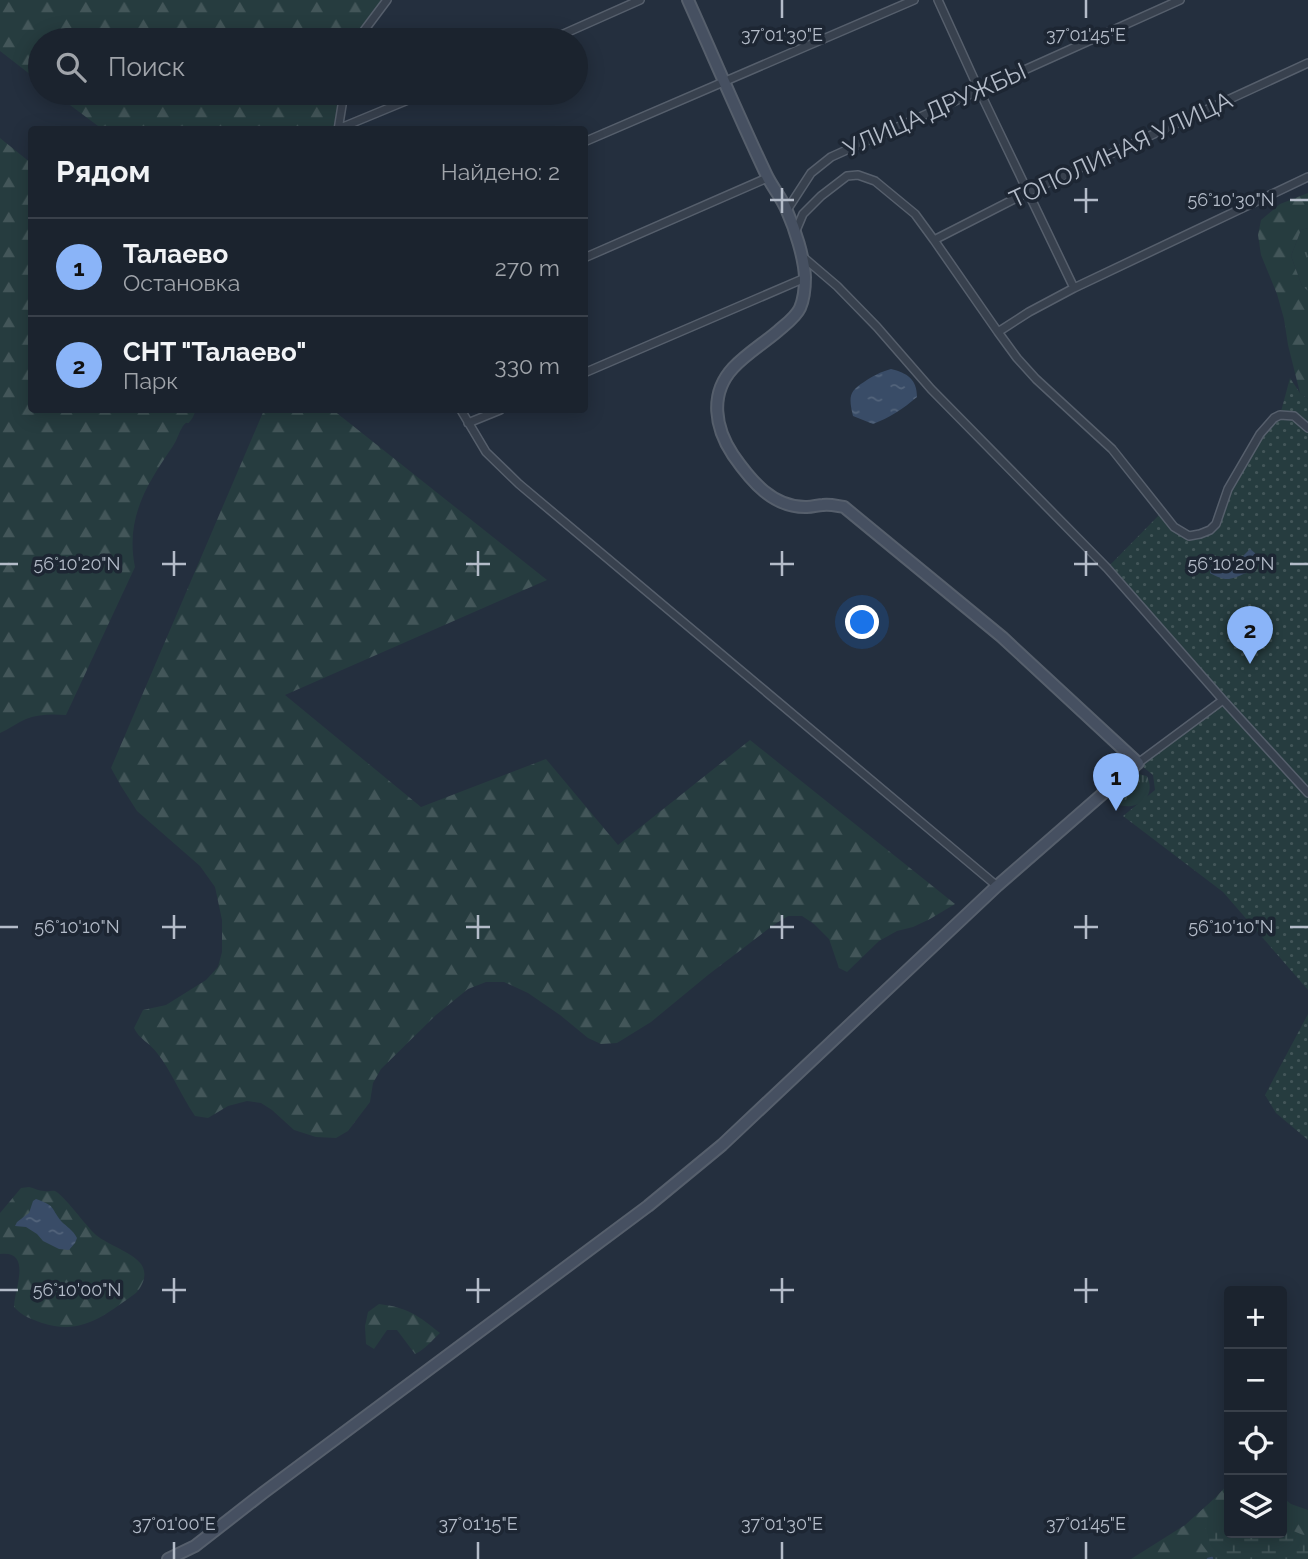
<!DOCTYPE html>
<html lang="ru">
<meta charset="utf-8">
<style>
:root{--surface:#1b232e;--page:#242b36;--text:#f1f3f6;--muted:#a0a4aa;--line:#39404a;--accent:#8ab4f8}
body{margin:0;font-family:Raleway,sans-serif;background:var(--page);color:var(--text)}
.controls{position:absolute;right:21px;bottom:21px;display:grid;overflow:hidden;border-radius:7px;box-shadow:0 4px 18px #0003}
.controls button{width:63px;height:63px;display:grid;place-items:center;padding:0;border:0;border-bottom:2px solid var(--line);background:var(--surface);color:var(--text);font:35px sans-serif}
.you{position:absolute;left:863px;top:623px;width:24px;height:24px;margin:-18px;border:5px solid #fff;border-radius:50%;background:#1a73e8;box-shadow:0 0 0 10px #1a73e833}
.badge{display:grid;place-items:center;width:46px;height:46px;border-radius:50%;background:var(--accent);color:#111;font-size:23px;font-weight:700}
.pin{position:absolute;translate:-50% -58px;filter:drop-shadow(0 2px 4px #0008)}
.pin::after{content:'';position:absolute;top:37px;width:24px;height:21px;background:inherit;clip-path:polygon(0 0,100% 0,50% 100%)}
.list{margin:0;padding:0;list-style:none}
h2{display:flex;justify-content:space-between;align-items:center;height:91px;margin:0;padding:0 28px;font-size:30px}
h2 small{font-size:23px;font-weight:400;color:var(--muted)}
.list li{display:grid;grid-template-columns:46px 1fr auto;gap:21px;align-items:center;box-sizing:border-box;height:98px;padding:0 28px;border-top:2px solid var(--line)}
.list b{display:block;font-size:26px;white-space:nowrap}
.list p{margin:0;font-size:23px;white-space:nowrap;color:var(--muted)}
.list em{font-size:23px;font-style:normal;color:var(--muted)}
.icon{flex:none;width:38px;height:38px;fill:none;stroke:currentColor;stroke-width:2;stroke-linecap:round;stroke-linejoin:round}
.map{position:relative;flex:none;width:1308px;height:1559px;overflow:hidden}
.search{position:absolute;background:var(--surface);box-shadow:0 4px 18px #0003;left:28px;top:28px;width:560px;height:77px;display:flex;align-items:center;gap:18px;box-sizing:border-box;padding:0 24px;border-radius:38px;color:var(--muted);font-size:26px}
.panel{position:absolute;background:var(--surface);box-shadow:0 4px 18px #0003;left:28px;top:126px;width:560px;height:287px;border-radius:7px}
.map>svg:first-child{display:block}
.grass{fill:url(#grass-tufts)}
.forest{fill:url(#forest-firs)}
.wetland{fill:url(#wetland-marsh)}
.garden{fill:url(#garden-dots)}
.water{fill:url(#water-ripples)}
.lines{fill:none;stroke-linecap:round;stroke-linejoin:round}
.stream{stroke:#394c67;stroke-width:2.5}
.street-casing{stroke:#565f6c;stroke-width:10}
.secondary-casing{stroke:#565f6c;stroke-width:14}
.street{stroke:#38414e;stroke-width:7}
.secondary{stroke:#465061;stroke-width:10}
.ticks{fill:none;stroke:#b4bcc9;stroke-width:2.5}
.labels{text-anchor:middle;stroke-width:7;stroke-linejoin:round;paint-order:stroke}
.street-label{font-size:24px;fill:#b4bcc9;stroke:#1d2633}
.ticks-label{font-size:18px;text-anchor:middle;fill:#b4bcc9;stroke:#1d2633;stroke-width:7;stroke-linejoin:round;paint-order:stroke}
</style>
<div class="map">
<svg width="1308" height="1559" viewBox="0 0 1308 1559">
<defs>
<pattern id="grass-tufts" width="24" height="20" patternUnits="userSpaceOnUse" patternTransform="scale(1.75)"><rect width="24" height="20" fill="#263c3f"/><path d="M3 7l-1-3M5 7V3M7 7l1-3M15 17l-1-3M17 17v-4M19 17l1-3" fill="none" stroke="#435659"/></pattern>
<pattern id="forest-firs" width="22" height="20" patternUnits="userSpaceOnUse" patternTransform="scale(1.75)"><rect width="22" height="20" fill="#263c3f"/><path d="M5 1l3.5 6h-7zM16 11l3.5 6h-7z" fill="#435659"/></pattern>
<pattern id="wetland-marsh" width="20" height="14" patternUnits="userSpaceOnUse" patternTransform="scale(1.75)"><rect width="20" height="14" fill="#263c3f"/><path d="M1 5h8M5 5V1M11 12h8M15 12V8" fill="none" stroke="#435659"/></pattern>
<pattern id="garden-dots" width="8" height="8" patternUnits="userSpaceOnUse" patternTransform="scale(1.75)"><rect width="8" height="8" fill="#263c3f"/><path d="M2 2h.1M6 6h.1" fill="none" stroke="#435659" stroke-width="1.8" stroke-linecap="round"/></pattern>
<pattern id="water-ripples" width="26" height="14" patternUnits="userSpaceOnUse" patternTransform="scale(1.75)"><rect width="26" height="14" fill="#394c67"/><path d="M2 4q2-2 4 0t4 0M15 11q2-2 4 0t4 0" fill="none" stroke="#53647b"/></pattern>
</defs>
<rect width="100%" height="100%" fill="#242f3e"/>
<path class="grass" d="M 1308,228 L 1308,291 L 1302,286 L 1291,256 L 1301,230 Z
M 1134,773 L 1147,776 C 1160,804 1123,816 1108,797 Z"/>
<path class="forest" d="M 0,0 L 384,0 L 358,40 L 40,40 L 40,82 L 0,51 Z
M 54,93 L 346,93 L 336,130 L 102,129 Z
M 0,138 L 31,163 L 32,410 L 196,410 C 194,413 194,417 191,420 C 186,427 189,419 183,426 C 179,432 177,440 173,446 C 147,484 125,518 135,567 L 66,715 C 52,714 39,714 26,719 C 17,723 9,729 0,733 Z
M 1308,193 L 1308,228 L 1301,230 L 1291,256 L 1302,286 L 1308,291 L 1308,399 L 1300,393 L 1288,345 L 1284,319 L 1277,294 L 1261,255 L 1258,235 L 1261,220 L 1280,204 Z
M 264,410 L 333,410 L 547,580 L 285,695 L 421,807 L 546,759 L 618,845 L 750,740 L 955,904 L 930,919 L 913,927 L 897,931 L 879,941 L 847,972 L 839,968 L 829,939 L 814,924 L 802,916 L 788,916 L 772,926 L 708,975 L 651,1022 L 617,1043 L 601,1044 L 588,1038 L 560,1015 L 528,993 L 504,982 L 486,982 L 468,989 L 436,1015 L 381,1069 L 373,1083 L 370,1102 L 348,1131 L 336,1138 L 316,1137 L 294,1130 L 272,1110 L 261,1103 L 247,1101 L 228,1106 L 208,1118 L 195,1116 C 181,1096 171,1070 157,1053 C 150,1043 139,1039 134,1028 L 143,1010 L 166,1005 L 206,980 L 218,967 L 222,952 L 222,920 L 215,887 L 200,866 L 137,811 L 121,786 L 111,768 Z
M 29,1187 C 34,1188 39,1191 44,1191 C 48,1192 52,1190 55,1191 C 63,1194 86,1226 96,1235 C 108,1245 132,1252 141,1264 C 148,1274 143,1285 136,1293 C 105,1315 82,1336 42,1323 C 31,1319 22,1316 14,1307 C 14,1290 33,1250 0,1254 L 0,1213 L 21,1188 Z
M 379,1304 C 407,1307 419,1316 440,1333 C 432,1340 426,1349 415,1354 L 397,1330 L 387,1330 L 374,1349 L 366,1344 L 365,1326 L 368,1312 Z
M 1229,1483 L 1229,1533 L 1282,1533 L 1282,1497 L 1291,1504 L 1308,1510 L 1308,1559 L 1131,1559 L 1185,1525 L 1216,1497 Z"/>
<path class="wetland" d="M 1282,1520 L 1291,1530 L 1308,1537 L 1308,1559 L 1213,1559 L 1198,1539 L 1201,1531 L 1213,1525 L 1229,1522 L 1229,1533 L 1282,1533 Z"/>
<path class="garden" d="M 1290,378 L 1300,393 L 1308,399 L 1308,990 L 1223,892 L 1123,816 L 1155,790 L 1153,775 L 1138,763 L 1223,700 L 1107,568 L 1162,512 L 1189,536 L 1210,530 L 1224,498 L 1260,434 L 1280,415 Z
M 1308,1014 L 1308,1140 L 1276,1113 L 1265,1095 Z"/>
<path class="water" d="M 891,369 C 907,373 917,379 917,397 C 903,409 889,418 873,424 L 853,416 C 849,398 848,392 864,382 C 873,376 880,372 891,369 Z
M 1250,549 L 1255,553 L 1258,565 L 1254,567 L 1248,562 L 1245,564 L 1244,568 L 1246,573 C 1230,580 1226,582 1210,573 L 1211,568 L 1227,559 L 1234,560 L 1242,557 Z
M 36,1199 C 56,1206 50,1207 61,1221 C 67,1227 73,1230 77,1238 L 75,1243 L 69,1250 L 59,1249 L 43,1241 L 37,1234 L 26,1227 L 15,1226 L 17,1222 L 29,1213 L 33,1201 Z"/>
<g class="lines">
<path class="stream" d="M 1208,1559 L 1212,1558"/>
<defs>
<path id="street" d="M 938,0 L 979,90 L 1074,288
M 357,40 L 387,0
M 550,40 L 640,0
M 338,129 L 425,93
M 338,130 L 344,93
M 584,142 L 914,0
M 787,210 L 811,173 L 831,157 L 1180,0
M 795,233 L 803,214 L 821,196 L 847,176 L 858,175 L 875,181 L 915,214 L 934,240 L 998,332 L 1017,358 L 1036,379 L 1112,449 L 1174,527 L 1189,536 L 1200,534 L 1210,530 L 1216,524 L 1228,489 L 1260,434 L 1274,418 L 1280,415 L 1294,416 L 1308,428
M 934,240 L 1028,192 L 1308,63
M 803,257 L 837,286 L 877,327 L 931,389 L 1107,568 L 1223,700 L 1308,793
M 584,258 L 767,178
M 998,332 L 1029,312 L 1074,288 L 1308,177
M 584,373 L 805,278
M 461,410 L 486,452 L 519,484 L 997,886
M 468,423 L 500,410
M 1138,763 L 1223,700"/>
<path id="secondary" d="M 168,1559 L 195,1546 L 263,1493 L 648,1206 L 722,1145 L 997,886 L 1138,763 L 1002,637 L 844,507 C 837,506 830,504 823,505 C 818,505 813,507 807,507 C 773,508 751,481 733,455 C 715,428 709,394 733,368 C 746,354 764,343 778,331 C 786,324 796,317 800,308 C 804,299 805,287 805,277 C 804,257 795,229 787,211 C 782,198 772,187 766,174 C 739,117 714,58 688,0"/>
</defs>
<use href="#street" class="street-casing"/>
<use href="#secondary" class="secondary-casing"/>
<use href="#street" class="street"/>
<use href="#secondary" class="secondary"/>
</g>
<path class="ticks" d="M 782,0 L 782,18M 1086,0 L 1086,18M 782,188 L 782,213M 1086,188 L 1086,213M 770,200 L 794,200M 1074,200 L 1098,200M 1290,200 L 1308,200M 174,551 L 174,576M 478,551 L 478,576M 782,551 L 782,576M 1086,551 L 1086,576M 0,564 L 18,564M 162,564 L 186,564M 466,564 L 490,564M 770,564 L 794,564M 1074,564 L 1098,564M 1290,564 L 1308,564M 174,915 L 174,939M 478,915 L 478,939M 782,915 L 782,939M 1086,915 L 1086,939M 0,927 L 18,927M 162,927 L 186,927M 466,927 L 490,927M 770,927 L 794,927M 1074,927 L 1098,927M 1290,927 L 1308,927M 174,1278 L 174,1303M 478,1278 L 478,1303M 782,1278 L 782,1303M 1086,1278 L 1086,1303M 0,1290 L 18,1290M 162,1290 L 186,1290M 466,1290 L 490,1290M 770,1290 L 794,1290M 1074,1290 L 1098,1290M 174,1542 L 174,1559M 478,1542 L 478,1559M 782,1542 L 782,1559M 1086,1542 L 1086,1559"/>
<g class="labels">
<g class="street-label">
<text transform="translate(935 110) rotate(-24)" y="8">УЛИЦА ДРУЖБЫ</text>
<text transform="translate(1121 150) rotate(-25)" y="8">ТОПОЛИНАЯ УЛИЦА</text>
</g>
</g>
<g class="ticks-label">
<text x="782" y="41">37°01'30"E</text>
<text x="1086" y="41">37°01'45"E</text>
<text x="1231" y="206">56°10'30"N</text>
<text x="77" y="570">56°10'20"N</text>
<text x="1231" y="570">56°10'20"N</text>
<text x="77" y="933">56°10'10"N</text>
<text x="1231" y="933">56°10'10"N</text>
<text x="77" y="1296">56°10'00"N</text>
<text x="174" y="1530">37°01'00"E</text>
<text x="478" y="1530">37°01'15"E</text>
<text x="782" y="1530">37°01'30"E</text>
<text x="1086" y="1530">37°01'45"E</text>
</g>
</svg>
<div class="controls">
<button>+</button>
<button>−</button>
<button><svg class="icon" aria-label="locate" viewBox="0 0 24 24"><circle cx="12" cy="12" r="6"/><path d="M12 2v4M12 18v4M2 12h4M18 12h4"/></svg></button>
<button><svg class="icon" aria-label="layers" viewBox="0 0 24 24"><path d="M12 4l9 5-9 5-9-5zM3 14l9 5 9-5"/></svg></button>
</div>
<div class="you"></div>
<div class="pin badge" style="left:1116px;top:811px">1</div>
<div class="pin badge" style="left:1250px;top:664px">2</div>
<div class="search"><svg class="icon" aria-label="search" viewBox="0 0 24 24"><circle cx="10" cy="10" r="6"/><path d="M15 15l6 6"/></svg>Поиск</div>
<section class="panel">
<h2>Рядом<small>Найдено: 2</small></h2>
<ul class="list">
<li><span class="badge">1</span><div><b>Талаево</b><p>Остановка</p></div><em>270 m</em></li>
<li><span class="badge">2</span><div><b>СНТ &quot;Талаево&quot;</b><p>Парк</p></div><em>330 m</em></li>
</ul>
</section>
</div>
